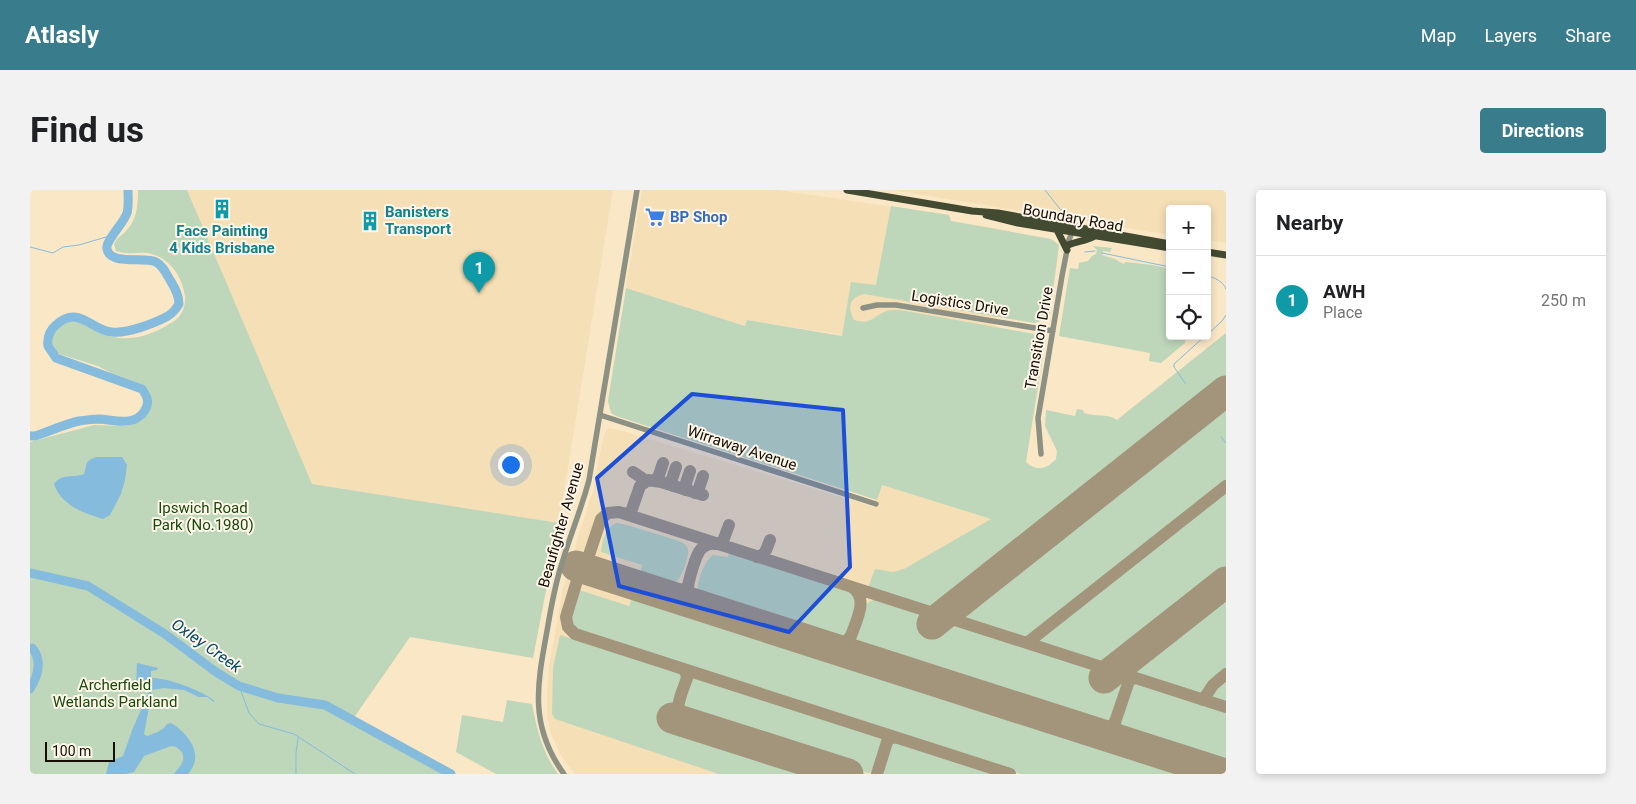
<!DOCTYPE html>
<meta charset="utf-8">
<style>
:root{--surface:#fff;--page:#f2f2f2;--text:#202124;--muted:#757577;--line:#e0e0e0;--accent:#397c8c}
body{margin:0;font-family:Roboto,sans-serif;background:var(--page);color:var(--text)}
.controls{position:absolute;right:15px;top:15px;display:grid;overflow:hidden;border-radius:5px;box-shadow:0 2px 8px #0003}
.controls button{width:45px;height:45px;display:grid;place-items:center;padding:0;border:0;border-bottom:1px solid var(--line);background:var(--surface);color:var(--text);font:25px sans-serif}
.scale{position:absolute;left:15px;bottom:12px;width:70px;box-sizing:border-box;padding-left:5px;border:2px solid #150e04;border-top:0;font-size:14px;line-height:18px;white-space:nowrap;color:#150e04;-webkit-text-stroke:4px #fdf6e9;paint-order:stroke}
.you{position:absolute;left:480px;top:274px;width:18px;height:18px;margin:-12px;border:4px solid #fff;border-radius:50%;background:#1a73e8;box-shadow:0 0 0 8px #1a73e833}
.badge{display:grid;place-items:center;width:32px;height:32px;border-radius:50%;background:var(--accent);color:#fff;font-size:16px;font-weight:700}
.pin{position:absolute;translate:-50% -41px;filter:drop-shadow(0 1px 2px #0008)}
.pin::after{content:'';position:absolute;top:26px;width:18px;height:15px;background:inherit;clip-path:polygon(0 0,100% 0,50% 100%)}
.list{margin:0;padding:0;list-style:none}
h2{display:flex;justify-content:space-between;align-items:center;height:65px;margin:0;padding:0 20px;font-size:21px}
h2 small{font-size:16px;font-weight:400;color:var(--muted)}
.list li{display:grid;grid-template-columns:32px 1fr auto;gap:15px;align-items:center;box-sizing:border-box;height:90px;padding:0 20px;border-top:1px solid var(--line)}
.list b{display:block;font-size:19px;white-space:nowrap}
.list p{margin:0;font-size:16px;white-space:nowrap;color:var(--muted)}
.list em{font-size:16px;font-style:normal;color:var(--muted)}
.icon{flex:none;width:28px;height:28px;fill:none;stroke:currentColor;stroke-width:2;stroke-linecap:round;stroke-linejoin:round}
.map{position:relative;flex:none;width:1196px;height:584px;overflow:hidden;border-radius:5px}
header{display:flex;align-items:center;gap:30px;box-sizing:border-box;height:70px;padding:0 25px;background:var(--accent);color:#fff}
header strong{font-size:24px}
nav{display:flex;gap:28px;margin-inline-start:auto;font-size:18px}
.intro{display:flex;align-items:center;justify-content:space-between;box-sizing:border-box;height:120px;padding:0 30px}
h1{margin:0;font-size:35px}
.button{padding:12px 22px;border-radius:5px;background:var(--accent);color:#fff;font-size:18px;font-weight:700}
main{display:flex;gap:30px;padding:0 30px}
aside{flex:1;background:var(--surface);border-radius:5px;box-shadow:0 2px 8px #0003}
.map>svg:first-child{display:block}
.built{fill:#f5dfb6}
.green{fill:#bed6b9}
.water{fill:#85bbdd}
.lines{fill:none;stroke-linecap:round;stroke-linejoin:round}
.stream{stroke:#85bbdd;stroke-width:1}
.river{stroke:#85bbdd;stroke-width:9}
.taxiway{stroke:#a3947c;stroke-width:12}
.runway{stroke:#a3947c;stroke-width:31}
.minor{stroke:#8c9183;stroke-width:5.5}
.major{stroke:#424a31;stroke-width:7}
.marked{fill:#1d4ed8;fill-opacity:0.2;stroke:#1d4ed8;stroke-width:4;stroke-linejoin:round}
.labels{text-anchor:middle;stroke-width:4;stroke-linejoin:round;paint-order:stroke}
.culture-label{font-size:15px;font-weight:bold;fill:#0d838f;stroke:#fdf6e9;text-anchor:start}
.shop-label{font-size:15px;font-weight:bold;fill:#366cbe;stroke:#fdf6e9;text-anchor:start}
.street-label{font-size:15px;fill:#150e04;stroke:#fdf6e9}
.park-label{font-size:15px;fill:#18490b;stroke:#fdf6e9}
.water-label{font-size:16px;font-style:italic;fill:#00496a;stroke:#fdf6e9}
</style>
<header>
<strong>Atlasly</strong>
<nav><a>Map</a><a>Layers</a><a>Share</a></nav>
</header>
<div class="intro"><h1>Find us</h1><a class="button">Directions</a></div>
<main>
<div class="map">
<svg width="1196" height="584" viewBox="0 0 1196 584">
<rect width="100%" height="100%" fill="#fae7c6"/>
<path class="built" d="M 157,0 L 583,0 L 529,333 L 282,294 Z
M 612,0 L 747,0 L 919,25 L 921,31 L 981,41 L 961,168 L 717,130 L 716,136 L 596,98 Z
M 862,0 L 1196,0 L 1196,53 L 1177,50 L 1177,19 L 1140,19 L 1140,45 Z
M 1196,143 L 1196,584 L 545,584 L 531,566 L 521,543 L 517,527 L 517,503 L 519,478 L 532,402 L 541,369 L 563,301 L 573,249 L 577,238 L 590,240 L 844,317 L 852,295 L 962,329 Z"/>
<path class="green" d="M 108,0 L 157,0 L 282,294 L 529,333 L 503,468 L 380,447 L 323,529 L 421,584 L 0,584 L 0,252 L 64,235 L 96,236 L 112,231 L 121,213 L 119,201 L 112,194 L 81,183 L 68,176 L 26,163 L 22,159 L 21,147 C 27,136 41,128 53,132 C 60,135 66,141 73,144 C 80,147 92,149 100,148 C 114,148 131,139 143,132 C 152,126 156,116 155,106 C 152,85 138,66 117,63 C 106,62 96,65 86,61 L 84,54 C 87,48 91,46 95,42 C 107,30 108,16 108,0 Z
M 861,16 L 919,25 L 921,31 L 1021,49 L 1029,55 L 1020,124 L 1015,130 L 1004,133 L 834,104 C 819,108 817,117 824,130 C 841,135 841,128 854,122 C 859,120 864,120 870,120 L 1005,144 L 1010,148 L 1014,159 L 996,272 C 1006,282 1017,279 1026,269 L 1027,261 L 1015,236 L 1016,220 L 1045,226 L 1047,219 L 1053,220 L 1054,223 C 1065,227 1077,223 1087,230 L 1196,143 L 1196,512 L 1107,483 L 1106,478 L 1108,476 L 1130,458 L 1117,441 L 1076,473 L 1073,473 L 937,429 L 935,426 L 937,421 L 958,403 L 945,386 L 907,416 L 902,418 L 838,398 L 845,379 L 863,382 L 874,379 L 961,329 L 852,295 L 847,310 L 586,226 L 581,223 L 578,211 L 596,98 L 715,136 L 717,130 L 812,146 L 821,92 L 846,95 Z
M 1063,56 L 1082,58 L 1080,62 L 1073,61 L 1072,65 L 1085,69 L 1090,72 L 1094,74 L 1095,72 L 1123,75 L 1140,79 L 1140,146 L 1156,146 L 1155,153 L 1131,173 L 1119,171 L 1120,163 L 1029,146 L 1040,78 L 1048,79 L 1049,73 L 1058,71 L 1062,66 L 1066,64 L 1067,60 Z
M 587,333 L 597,335 L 649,351 C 653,353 657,355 658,360 C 659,367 652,387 647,391 C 646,393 643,394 641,395 L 610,385 L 612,375 L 571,362 C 572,351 576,336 587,333 Z
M 699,364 L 706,365 L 821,402 C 832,414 822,434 816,447 L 811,450 L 673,406 C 672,404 669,401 668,399 C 667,390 676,369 683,365 L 698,367 Z
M 549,400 L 599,416 L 603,406 L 1158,584 L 991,584 L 549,442 C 534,433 541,412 549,400 Z
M 844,410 L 850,410 L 894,425 L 909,443 L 921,433 L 1067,480 L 1080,497 L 1092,488 L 1095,488 L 1095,494 L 1082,530 L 1078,533 L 1075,534 L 826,454 C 824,447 831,420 837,414 C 840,411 841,411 844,410 Z
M 530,445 L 651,483 L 653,485 L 653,491 L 638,538 L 699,557 L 707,555 L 797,584 L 689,584 L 525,529 L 522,524 L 523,478 Z
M 664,488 L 667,488 L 852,547 L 854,552 L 845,580 L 843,582 L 838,583 L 711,542 L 705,536 L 656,520 C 650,513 657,494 664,488 Z
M 1107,492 L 1196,521 L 1196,573 L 1090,538 C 1086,530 1097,501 1103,493 Z
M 477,510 L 502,514 C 507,540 512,562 528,584 L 466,584 L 426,562 L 432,525 L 473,532 Z
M 864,551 L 865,551 L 968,584 L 851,584 L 860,554 Z"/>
<path class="water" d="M 66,267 L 92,267 L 97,275 L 95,290 L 91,304 L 80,325 L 73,329 C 53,323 31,315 24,294 C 33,282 43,289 54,284 C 58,274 53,272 66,267 Z
M 107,473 L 128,478 L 127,480 L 121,481 L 121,488 C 139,488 170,500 185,511 L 184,512 L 177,507 L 169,507 L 154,500 L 134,498 L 122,500 L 114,544 L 117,546 C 125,543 133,541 137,534 L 141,533 C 159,544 175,565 158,584 L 144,584 C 147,580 152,575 153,570 C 155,562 147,556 141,556 L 114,566 L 104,582 L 96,584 L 76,584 L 79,572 L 93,566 L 103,538 L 119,502 L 114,497 L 109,499 L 106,496 Z"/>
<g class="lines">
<path class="stream" d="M 1015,0 L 1030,19 L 1041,24
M 0,57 L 23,63 L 33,57 L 49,55 L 83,45
M 1055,62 L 1065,61
M 1072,63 L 1140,77
M 1177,86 C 1184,87 1194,92 1196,99
M 1177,145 L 1192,131 L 1196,125
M 1155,193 L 1144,177 L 1144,174 L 1175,146
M 1191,247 L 1196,253
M 209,496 L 219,523 L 229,534 L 264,544 L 325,584
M 266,584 L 266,563 L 268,548"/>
<path class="river" d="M 0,246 L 5,246 C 20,241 35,234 49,231 C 56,230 63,229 69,229 C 84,230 106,237 115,220 C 120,212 117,206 112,199 L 26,168 L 18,156 C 17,148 19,141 26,135 C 49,114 62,141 82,142 C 97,144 125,133 138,126 C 143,123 146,119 149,114 C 149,105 145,98 140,90 C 136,83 133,76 126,72 C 115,66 80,76 77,59 C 75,51 94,33 97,23 C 99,16 98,7 98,0
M 0,383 L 58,396 L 135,444 L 186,482 L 209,496 L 248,508 L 295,515 L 421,584
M 0,499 C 8,486 13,471 2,458"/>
<path class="taxiway" d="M 603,282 L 612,288 L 613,293
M 624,290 L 628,288 L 633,273
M 643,296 L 641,292 L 646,277
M 656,300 L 655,296 L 660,281
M 665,303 L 668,301 L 673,286
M 595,324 L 601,322 L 610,296 L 618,290 L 631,292 L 673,305
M 686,353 L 693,351 L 699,335
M 686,354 C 681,353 676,354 671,359 C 666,364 657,394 658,401 C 658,407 662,411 667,414 L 709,428
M 727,367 C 736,366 737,357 740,350
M 548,387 L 553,383 L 558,381 L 597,393
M 604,395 C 620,400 647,415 658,395
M 822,397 C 840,409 825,432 820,449 C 820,454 821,459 825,463 C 833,470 861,477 871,480
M 760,445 L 804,458 L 813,456 L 820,447
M 997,453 L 1196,296
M 653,479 L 656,483 L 657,488 C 654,498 641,523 653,530 C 659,534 667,535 673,538
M 1173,510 L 1183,495 L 1196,484
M 1024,529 L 1065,542 L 1077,541 L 1085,532 L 1099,491 L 1101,489 L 1106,488
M 1085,531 L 1086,542 L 1091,549 L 1136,565
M 814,583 L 819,584
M 847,584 L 857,552 L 860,548 L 865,547
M 980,584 L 545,444 L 538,437 L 536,427 L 549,384 L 556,374 L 571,329 L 578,323 L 589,322 L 1196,517"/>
<path class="runway" d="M 546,376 L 1195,584
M 902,434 L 1196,201
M 1074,488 L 1196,392
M 642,528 L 818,584"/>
<path class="minor" d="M 833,118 L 847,115 L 866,115 L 1023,141
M 570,225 L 846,314
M 1011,264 L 1008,228 L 1032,86 L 1039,50 L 1043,39
M 534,584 C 499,536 507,495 517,441 C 521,417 525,393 533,370 C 541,343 552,317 559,290 L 607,0"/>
<path class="major" d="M 817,0 L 942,21 L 968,23 L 1140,54
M 956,25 L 988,33 L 1140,58
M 1027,40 L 1037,60
M 1038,55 C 1048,51 1056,51 1065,46
M 1177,62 L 1196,65"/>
</g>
<path class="marked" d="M 662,204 L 813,220 L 820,377 L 759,442 L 589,396 L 567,288 Z"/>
<defs>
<symbol id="building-bare" viewBox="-9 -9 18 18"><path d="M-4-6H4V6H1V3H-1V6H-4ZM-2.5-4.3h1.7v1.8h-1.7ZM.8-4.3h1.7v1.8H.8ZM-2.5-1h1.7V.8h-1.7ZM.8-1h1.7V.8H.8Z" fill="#0f9aa8" stroke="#fdf6e9" stroke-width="2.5" paint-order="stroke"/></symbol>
<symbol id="supermarket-bare" viewBox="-9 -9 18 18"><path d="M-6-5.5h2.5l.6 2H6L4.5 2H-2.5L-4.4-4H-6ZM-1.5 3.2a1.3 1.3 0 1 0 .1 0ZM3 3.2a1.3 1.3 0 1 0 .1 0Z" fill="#3f7fe0" stroke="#fdf6e9" stroke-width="2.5" paint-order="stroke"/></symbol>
</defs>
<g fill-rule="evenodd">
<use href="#building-bare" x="178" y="5" width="28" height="28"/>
<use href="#supermarket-bare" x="611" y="13" width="28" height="28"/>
<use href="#building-bare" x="326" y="17" width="28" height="28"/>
</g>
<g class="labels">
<g class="culture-label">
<text x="355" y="27">Banisters<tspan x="355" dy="17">Transport</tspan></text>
<text x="192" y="46" text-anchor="middle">Face Painting<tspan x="192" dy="17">4 Kids Brisbane</tspan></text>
</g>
<g class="shop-label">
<text x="640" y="32">BP Shop</text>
</g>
<g class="street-label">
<text transform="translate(1043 28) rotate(10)" y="5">Boundary Road</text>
<text transform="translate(930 113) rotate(9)" y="5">Logistics Drive</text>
<text transform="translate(1009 148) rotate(-80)" y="5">Transition Drive</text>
<text transform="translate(712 258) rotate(18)" y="5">Wirraway Avenue</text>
<text transform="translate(531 335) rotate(-74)" y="5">Beaufighter Avenue</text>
</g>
<g class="park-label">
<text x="173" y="323">Ipswich Road<tspan x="173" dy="17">Park (No.1980)</tspan></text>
<text x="85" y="500">Archerfield<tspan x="85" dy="17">Wetlands Parkland</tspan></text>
</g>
<g class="water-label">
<text transform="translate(177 455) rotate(35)" y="6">Oxley Creek</text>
</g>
</g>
</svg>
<div class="controls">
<button>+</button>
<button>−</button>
<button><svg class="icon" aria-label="locate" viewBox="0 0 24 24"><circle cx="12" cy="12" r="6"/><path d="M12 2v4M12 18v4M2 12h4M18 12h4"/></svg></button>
</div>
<div class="scale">100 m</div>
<div class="you"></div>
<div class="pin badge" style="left:449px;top:103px;background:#0f9aa8">1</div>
</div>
<aside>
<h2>Nearby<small></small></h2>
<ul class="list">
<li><span class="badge" style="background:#0f9aa8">1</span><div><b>AWH</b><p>Place</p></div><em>250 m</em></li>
</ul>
</aside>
</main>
